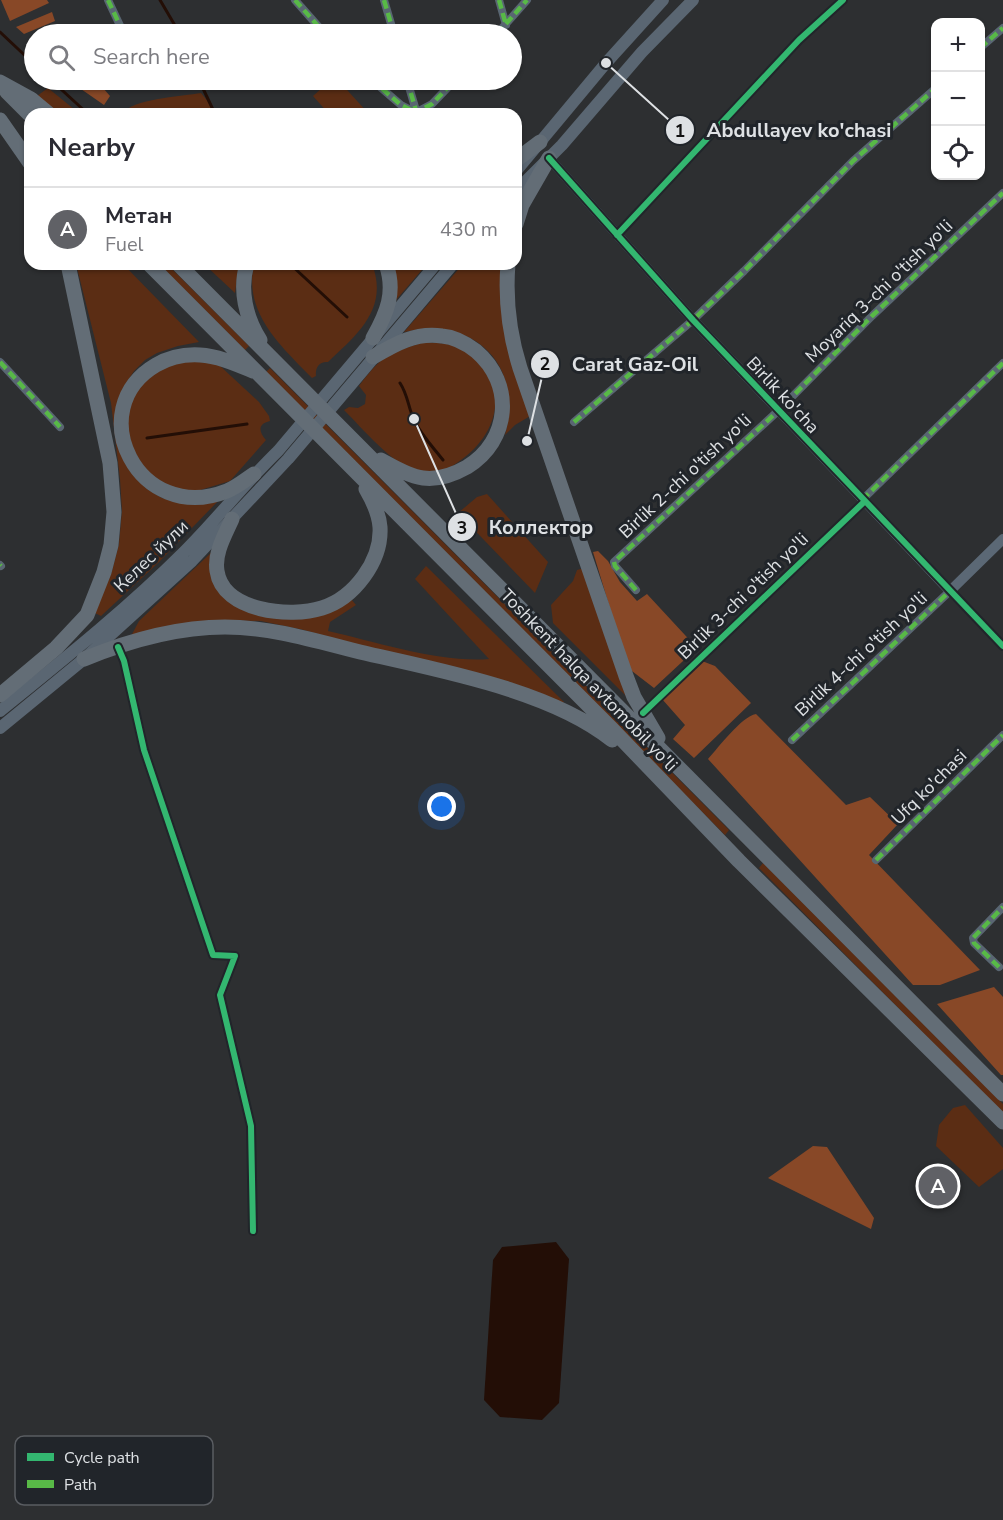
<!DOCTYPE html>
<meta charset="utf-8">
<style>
:root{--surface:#fff;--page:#f7f7f7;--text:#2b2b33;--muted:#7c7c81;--line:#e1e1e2;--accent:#606166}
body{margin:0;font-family:"Nunito Sans",sans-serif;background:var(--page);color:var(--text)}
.controls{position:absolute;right:18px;top:18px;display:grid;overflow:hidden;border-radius:12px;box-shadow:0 2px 4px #0004}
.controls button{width:54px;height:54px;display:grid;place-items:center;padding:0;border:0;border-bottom:2px solid var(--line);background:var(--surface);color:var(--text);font:30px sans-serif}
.you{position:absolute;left:442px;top:807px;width:21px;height:21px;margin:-15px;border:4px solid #fff;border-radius:50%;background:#1a73e8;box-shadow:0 0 0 9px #1a73e833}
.badge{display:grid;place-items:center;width:39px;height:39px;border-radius:50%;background:var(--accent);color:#fff;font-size:20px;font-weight:700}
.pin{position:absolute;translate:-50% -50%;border:3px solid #fff;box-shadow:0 2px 6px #0006}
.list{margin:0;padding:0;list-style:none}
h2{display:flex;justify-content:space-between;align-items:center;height:78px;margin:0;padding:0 24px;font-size:26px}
h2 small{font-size:20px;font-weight:400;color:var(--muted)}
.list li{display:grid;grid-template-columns:39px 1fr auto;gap:18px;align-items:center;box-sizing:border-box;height:84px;padding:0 24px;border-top:2px solid var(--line)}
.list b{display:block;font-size:22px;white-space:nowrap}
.list p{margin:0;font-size:20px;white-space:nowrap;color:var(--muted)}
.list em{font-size:20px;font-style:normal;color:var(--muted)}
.icon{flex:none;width:33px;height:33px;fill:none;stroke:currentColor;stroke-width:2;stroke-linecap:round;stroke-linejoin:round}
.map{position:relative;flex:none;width:1003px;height:1520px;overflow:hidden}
.search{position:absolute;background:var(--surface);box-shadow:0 2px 4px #0004;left:24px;top:24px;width:498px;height:66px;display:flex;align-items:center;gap:15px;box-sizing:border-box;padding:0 21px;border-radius:33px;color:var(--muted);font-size:22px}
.panel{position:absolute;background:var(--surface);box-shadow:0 2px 4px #0004;left:24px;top:108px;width:498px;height:162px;border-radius:18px}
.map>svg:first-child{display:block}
.green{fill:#5b2d14}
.forest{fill:#884827}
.water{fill:#230e06}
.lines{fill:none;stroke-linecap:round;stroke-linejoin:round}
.stream{stroke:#230e06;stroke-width:3}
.street{stroke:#596672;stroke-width:8}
.secondary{stroke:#5b6875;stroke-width:10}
.primary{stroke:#5a6672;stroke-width:12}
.highway{stroke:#636d76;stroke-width:15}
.quiet{stroke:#58b947;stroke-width:4.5;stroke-dasharray:9 4.5;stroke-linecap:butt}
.cycleway-casing{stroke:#21252a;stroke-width:10}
.cycleway{stroke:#33b770;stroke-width:6}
.labels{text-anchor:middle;stroke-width:6;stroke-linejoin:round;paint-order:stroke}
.street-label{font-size:18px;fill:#dee1e4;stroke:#21252a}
.key{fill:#21252a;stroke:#5a5d62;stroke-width:1.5}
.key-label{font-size:16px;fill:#dee1e4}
.leader{fill:none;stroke:#dee1e4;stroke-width:2}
.callout-dot{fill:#dee1e4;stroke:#21252a;stroke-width:2}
.mark-label{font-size:18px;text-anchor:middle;font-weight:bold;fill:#111}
.callout-label{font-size:20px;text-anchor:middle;font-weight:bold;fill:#dee1e4;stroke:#21252a;stroke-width:6;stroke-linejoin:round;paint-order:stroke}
</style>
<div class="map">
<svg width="1003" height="1520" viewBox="0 0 1003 1520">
<rect width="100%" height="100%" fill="#2d2f31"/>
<path class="green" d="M 331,80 L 338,80 L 369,114 L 329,114 L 313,96 Z
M 48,88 L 80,114 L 60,114 L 37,96 Z
M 201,93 L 218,114 L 122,114 C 131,99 183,96 201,93 Z
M 76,264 L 123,264 L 199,342 L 178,346 L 157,353 L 145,360 L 134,371 L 123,388 L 116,408 L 128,466 L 147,489 L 162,498 L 186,504 L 220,499 L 158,563 L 101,616 L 95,613 L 112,571 L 119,544 L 122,511 L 120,479 L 111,403 Z
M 159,264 L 167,264 L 249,346 L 245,350 Z
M 204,264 L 239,264 L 235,293 Z
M 254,264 L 372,264 C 389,308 358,334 328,362 C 319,361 315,368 316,376 L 312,378 C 281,346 243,313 254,264 Z
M 394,264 L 427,264 L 396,300 Z
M 463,264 L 503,264 L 532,415 L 515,425 L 505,435 C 519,384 497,337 441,329 C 429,327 416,330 404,332 Z
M 424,342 C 436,343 449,343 460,347 C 467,350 472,357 478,362 C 510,394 494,437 461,460 C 448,470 435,475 418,472 C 395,467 361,427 344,410 L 349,407 L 358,408 L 365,404 L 366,395 L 359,386 C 382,355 388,354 424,342 Z
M 183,360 L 218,364 L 259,402 L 269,416 L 270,421 C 257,424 259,432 266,440 L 230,481 L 187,494 L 146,474 L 128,438 L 127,417 L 133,397 L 146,379 L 163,367 Z
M 270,368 L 729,830 L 725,835 L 266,372 Z
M 487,494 L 548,562 L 535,593 L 458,513 L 477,497 Z
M 215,549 L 211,560 L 251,612 L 351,599 L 356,605 L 330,622 L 328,631 C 376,642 441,663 489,659 L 415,579 L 426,566 L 564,702 L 562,703 L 304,630 L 261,621 L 218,620 L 130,638 L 139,621 Z
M 584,568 L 632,702 L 553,623 L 551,605 L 573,581 L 577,570 Z
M 763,863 L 1003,1104 L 1003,1113 L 759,868 Z
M 965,1105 L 1003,1148 L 1003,1169 L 979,1187 L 936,1146 L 939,1125 L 953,1108 Z"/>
<path class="forest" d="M 1,0 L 47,0 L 49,3 L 10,21 Z
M 52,12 L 55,21 L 24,34 L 16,27 Z
M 68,80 L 96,80 L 110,96 L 104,105 Z
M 598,551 L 608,561 L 620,582 L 637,601 L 647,594 L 697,648 L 654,688 L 628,668 L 593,552 Z
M 702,661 L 715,666 L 751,703 L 694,758 L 673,739 L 685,725 L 662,699 Z
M 756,714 L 846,805 L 870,797 L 898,824 L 869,855 L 980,970 L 940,985 L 913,985 L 708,759 C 719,747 741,717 756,714 Z
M 994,987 L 1003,997 L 1003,1075 L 1001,1075 L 937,1004 Z
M 813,1146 L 827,1147 L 874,1218 L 871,1229 L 768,1178 Z"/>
<path class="water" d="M 556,1242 L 569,1259 L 559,1403 L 542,1420 L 500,1417 L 484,1400 L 493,1260 L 502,1247 Z"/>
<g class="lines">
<path class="stream" d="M 160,0 L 180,34
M 0,32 L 34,64
M 51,80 L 88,114
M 199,80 L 215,114
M 290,264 L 347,317
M 400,383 C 408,395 408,407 414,420 C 421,435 433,447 443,460
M 147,438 L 247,424"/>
<path class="street" d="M 108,0 L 124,34
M 295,0 L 325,34
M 384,0 L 394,34
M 499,0 L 506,25
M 497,34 L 527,0
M 980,48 L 1003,28
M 372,80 L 401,105 L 419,114
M 407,80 L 417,114
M 413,114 L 432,104 L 455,80
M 617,235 L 799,40 L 843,0
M 0,362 L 60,427
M 574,422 L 693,320 L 744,271 L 853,161 L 936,88
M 862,500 L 1003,363
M 0,565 L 1,566
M 636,590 L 615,566 L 614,562 L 778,411 L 872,316 L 1003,193
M 118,647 L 124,661 L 144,750 L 213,955 L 235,956 L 220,995 L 251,1126 L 253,1231
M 643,713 L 864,502
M 792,740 L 950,591 L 1003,646
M 876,860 L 1003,735
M 999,967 L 974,943 L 973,938 L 1003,907"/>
<path class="secondary" d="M 549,158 L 693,320 L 950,591 L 1003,539"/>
<path class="primary" d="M 516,171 L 606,63 L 663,0
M 516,191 L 562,145 L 642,52 L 693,0
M 0,711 C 63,660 127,609 184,552 C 217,519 245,483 278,451 L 436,264
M 0,728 L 84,659 L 192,561 L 288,459 L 453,264"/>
<path class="highway" d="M 0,82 L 31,99 L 49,114
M 7,92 L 30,115
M 0,120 L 30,163
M 516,160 L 540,142
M 516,224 L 522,205 L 549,158
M 149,264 L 611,728 L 739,861 L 1003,1122
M 178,264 L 1003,1094
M 247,264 C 239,290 246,318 260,340
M 508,264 C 505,300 509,333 520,368 L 626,676 L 634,697 L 658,738
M 373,338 C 387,313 396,292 386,264
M 373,357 C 395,344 416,332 442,336 C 454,337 467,344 476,351 C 515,384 510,441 467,467 C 453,475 439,480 423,478 C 408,476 394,467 381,460
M 253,371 C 236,364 218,356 200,355 C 184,354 170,357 156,365 C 81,409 138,526 227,491 C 237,487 245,480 254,474
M 232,519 C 225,535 214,553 217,571 C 223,612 291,618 322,608 C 354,598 382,561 380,527 C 379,513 373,501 366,489
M 84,659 C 128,641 178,627 225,627 C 271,627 316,641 360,652 C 437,670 550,690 612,740
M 0,695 L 56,648 L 87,615 L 104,572 L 111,545 L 114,512 L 110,463 L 68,264"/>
<path class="quiet" d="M 108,0 L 124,34
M 295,0 L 325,34
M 384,0 L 394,34
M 499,0 L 506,25
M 497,34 L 527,0
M 980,48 L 1003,28
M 372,80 L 401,105 L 419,114
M 407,80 L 417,114
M 413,114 L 432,104 L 455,80
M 0,362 L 60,427
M 574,422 L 693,320 L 744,271 L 853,161 L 936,88
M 862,500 L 1003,363
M 0,565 L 1,566
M 636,590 L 615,566 L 614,562 L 778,411 L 872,316 L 1003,193
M 792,740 L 950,591 L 953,594
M 876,860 L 1003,735
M 999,967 L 974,943 L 973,938 L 1003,907"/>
<defs>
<path id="cycleway" d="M 549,158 L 693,320 L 1003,646
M 617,235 L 799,40 L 843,0
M 118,647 L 124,661 L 144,750 L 213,955 L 235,956 L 220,995 L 251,1126 L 253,1231
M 643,713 L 864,502"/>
</defs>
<use href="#cycleway" class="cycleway-casing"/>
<use href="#cycleway" class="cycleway"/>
</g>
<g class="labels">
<g class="street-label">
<text transform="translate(879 291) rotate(-44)" y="6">Moyariq 3-chi o'tish yo'li</text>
<text transform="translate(783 395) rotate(47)" y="6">Birlik ko'cha</text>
<text transform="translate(685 476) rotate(-43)" y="6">Birlik 2-chi o'tish yo'li</text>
<text transform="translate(151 556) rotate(-44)" y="6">Келес йули</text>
<text transform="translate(743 596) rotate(-44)" y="6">Birlik 3-chi o'tish yo'li</text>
<text transform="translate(861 654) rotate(-43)" y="6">Birlik 4-chi o'tish yo'li</text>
<text transform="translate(589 680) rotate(46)" y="6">Toshkent halqa avtomobil yo'li</text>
<text transform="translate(929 787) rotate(-45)" y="6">Ufq ko'chasi</text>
</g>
</g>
<rect x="15" y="1436" width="198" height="69" rx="9" class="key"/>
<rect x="27" y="1453" width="27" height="8" fill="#33b770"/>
<rect x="27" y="1480" width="27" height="8" fill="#58b947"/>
<g class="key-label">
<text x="64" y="1463">Cycle path</text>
<text x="64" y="1490">Path</text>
</g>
<path class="leader" d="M606 63L680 130M527 441L545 364M414 419L462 527"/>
<g class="callout-dot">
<circle cx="606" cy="63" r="6"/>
<circle cx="527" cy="441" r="6"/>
<circle cx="414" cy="419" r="6"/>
<circle cx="680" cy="130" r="15"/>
<circle cx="545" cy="364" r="15"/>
<circle cx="462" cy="527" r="15"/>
</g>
<g class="mark-label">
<text x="680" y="137">1</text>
<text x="545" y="370">2</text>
<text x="462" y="534">3</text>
</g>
<g class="callout-label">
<text x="799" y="137">Abdullayev ko'chasi</text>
<text x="635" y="371">Carat Gaz-Oil</text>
<text x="541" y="534">Коллектор</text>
</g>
</svg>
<div class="controls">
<button>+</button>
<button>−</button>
<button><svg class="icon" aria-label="locate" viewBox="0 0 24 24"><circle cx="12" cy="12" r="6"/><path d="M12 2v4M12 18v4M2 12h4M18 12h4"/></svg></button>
</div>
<div class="you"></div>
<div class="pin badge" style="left:938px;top:1186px">A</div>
<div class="search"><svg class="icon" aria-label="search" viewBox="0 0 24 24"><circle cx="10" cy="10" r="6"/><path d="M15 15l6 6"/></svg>Search here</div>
<section class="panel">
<h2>Nearby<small></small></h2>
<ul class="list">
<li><span class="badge">A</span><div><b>Метан</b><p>Fuel</p></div><em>430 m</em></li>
</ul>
</section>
</div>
